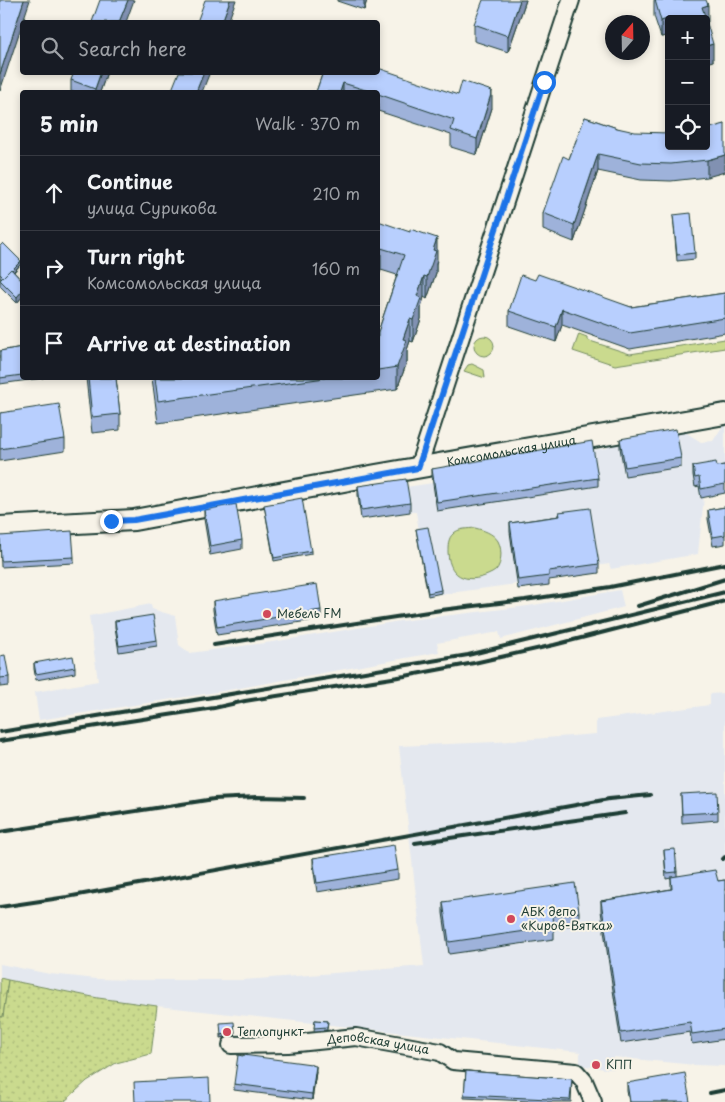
<!DOCTYPE html>
<meta charset="utf-8">
<style>
:root{--surface:#171b24;--page:#20242c;--text:#f1f3f6;--muted:#9ea1a6;--line:#363941}
body{margin:0;font-family:"Playpen Sans",sans-serif;background:var(--page);color:var(--text)}
.controls{position:absolute;right:15px;top:15px;display:grid;overflow:hidden;border-radius:5px;box-shadow:0 2px 8px #0003}
.controls button{width:45px;height:45px;display:grid;place-items:center;padding:0;border:0;border-bottom:1px solid var(--line);background:var(--surface);color:var(--text);font:25px sans-serif}
.compass{position:absolute;left:605px;top:15px;width:45px;height:45px;border-radius:50%;background:var(--surface);box-shadow:0 2px 8px #0003;rotate:20deg}
.stop{position:absolute;width:15px;height:15px;margin:-11px;border:4px solid #1a73e8;border-radius:50%;background:#fff}
.stop.end{background:#1a73e8;border-color:#fff;box-shadow:0 1px 5px #0008}
.list{margin:0;padding:0;list-style:none}
h2{display:flex;justify-content:space-between;align-items:center;height:65px;margin:0;padding:0 20px;font-size:21px}
h2 small{font-size:16px;font-weight:400;color:var(--muted)}
.list li{display:grid;grid-template-columns:32px 1fr auto;gap:15px;align-items:center;box-sizing:border-box;height:75px;padding:0 20px;border-top:1px solid var(--line)}
.list b{display:block;font-size:19px;white-space:nowrap}
.list p{margin:0;font-size:16px;white-space:nowrap;color:var(--muted)}
.list em{font-size:16px;font-style:normal;color:var(--muted)}
.icon{flex:none;width:28px;height:28px;fill:none;stroke:currentColor;stroke-width:2;stroke-linecap:round;stroke-linejoin:round}
.map{position:relative;flex:none;width:725px;height:1102px;overflow:hidden}
.search{position:absolute;background:var(--surface);box-shadow:0 2px 8px #0003;left:20px;top:20px;width:360px;height:55px;display:flex;align-items:center;gap:12px;box-sizing:border-box;padding:0 18px;border-radius:5px;color:var(--muted);font-size:19px}
.panel{position:absolute;background:var(--surface);box-shadow:0 2px 8px #0003;left:20px;top:90px;width:360px;height:290px;border-radius:5px}
.map>svg:first-child{display:block}
.built{fill:#e4e8ef}
.grass{fill:#cada8e;stroke:#748c61}
.forest{fill:url(#forest-crowns);stroke:#748c61}
.garden{fill:url(#garden-dots);stroke:#748c61}
.lines{fill:none;stroke-linecap:round;stroke-linejoin:round}
.minor-casing{stroke:#1f3d34;stroke-width:20}
.major-casing{stroke:#1f3d34;stroke-width:24}
.minor{stroke:#f7f3e8;stroke-width:16}
.major{stroke:#f7f3e8;stroke-width:20}
.rail{stroke:#1f3d34;stroke-width:4}
.wall{fill:#9eb2da;stroke:#1f3d34}
.shaded-wall{fill:#8191b2;stroke:#1f3d34}
.building{fill:#b8cffe;stroke:#1f3d34}
.route{stroke:#1a73e8;stroke-width:6}
.poi-dot{fill:#d1495b;stroke:#f7f3e8;stroke-width:2}
.labels{text-anchor:middle;stroke-width:4;stroke-linejoin:round;paint-order:stroke}
.street-label{font-size:12px;fill:#1f3d34;stroke:#f7f3e8}
.poi-label{font-size:12px;fill:#1f3d34;stroke:#f7f3e8;text-anchor:start}
</style>
<div class="map">
<svg width="725" height="1102" viewBox="0 0 725 1102">
<defs>
<pattern id="forest-crowns" width="20" height="18" patternUnits="userSpaceOnUse" patternTransform="scale(1.25)"><rect width="20" height="18" fill="#cada8e"/><path d="M2 6a3 3 0 1 1 6 0M12 15a3 3 0 1 1 6 0" fill="none" stroke="#adbc7b"/></pattern>
<pattern id="garden-dots" width="8" height="8" patternUnits="userSpaceOnUse" patternTransform="scale(1.25)"><rect width="8" height="8" fill="#cada8e"/><path d="M2 2h.1M6 6h.1" fill="none" stroke="#adbc7b" stroke-width="1.8" stroke-linecap="round"/></pattern>
</defs>
<rect width="100%" height="100%" fill="#f7f3e8"/>
<filter id="ink" filterUnits="userSpaceOnUse"><feTurbulence type="fractalNoise" baseFrequency=".02" numOctaves="2"/><feDisplacementMap in="SourceGraphic" scale="10" xChannelSelector="R" yChannelSelector="G"/><feConvolveMatrix kernelMatrix="1 2 1 2 8 2 1 2 1" color-interpolation-filters="sRGB"/></filter>
<g filter="url(#ink)">
<path class="built" d="M 724,424 L 725,424 L 725,493 L 704,497 L 698,554 L 611,569 L 609,564 L 544,574 L 545,580 L 428,596 L 416,533 L 419,531 L 416,512 L 410,512 L 406,487 L 433,483 L 432,474 L 607,448 L 611,444 L 679,432 L 685,432 L 701,442 L 713,441 Z
M 620,590 L 624,607 L 501,639 L 499,632 L 437,643 L 439,652 L 223,691 L 39,720 L 38,714 L 35,692 L 98,681 L 89,616 L 151,604 L 152,609 L 175,616 L 179,645 L 190,653 L 272,642 L 400,621 L 528,606 Z
M 725,693 L 725,1066 L 695,1065 L 613,1057 L 614,1069 L 605,1069 L 580,1065 L 580,1052 L 157,1006 L 98,998 L 0,978 L 0,964 L 50,974 L 97,979 L 134,980 L 244,980 L 424,966 L 399,746 L 496,742 L 596,734 L 596,720 L 710,705 L 710,694 Z"/>
<path class="grass" d="M 579,334 L 587,337 L 587,340 L 630,354 L 725,339 L 725,348 L 615,365 L 573,351 Z
M474 346a10 10 0 1 1 20 0a10 10 0 1 1-20 0Z
M 472,364 L 484,370 L 485,378 L 464,371 L 468,365 Z
M 475,528 C 483,530 493,533 498,541 C 503,550 502,569 492,573 C 471,584 449,580 448,552 C 448,546 448,538 453,534 C 458,528 468,529 475,528 Z"/>
<path class="forest" d="M 0,978 L 8,980 L 3,1017 L 0,1017 Z"/>
<path class="garden" d="M 8,980 L 98,998 L 157,1006 L 151,1054 L 116,1063 L 87,1081 L 64,1102 L 0,1102 L 0,1017 L 3,1017 Z"/>
<g class="lines">
<defs>
<g id="minor">
<path d="M 418,468 L 571,0"/>
<path id="s1" d="M 231,1045 L 288,1044 L 356,1037 L 440,1052 L 453,1061 L 576,1072 L 584,1081 L 593,1102"/>
</g>
<g id="major">
<path id="s2" d="M 0,527 L 134,520 L 376,475 L 725,414"/>
</g>
</defs>
<use href="#minor" class="minor-casing"/>
<use href="#major" class="major-casing"/>
<use href="#minor" class="minor"/>
<use href="#major" class="major"/>
<path class="rail" d="M 638,606 L 725,579
M 214,645 L 441,610 L 525,600 L 610,587 L 725,564
M 0,732 L 468,655 L 725,592
M 0,741 L 214,708 L 245,701 L 405,676 L 474,663 L 554,645 L 725,601
M 0,832 L 214,799 L 257,797 L 304,798
M 415,843 L 625,813
M 723,859 L 725,857
M 0,907 L 67,897 L 609,799 L 650,795
M 710,1093 L 725,1090"/>
</g>
<path class="wall" d="M 337,0 L 367,0 L 364,10 L 337,1 Z
M 526,0 L 508,52 L 474,41 L 474,24 Z
M 654,0 L 708,22 L 707,22 L 713,61 L 669,19 L 669,41 L 667,36 L 661,37 L 654,16 Z
M 107,72 L 100,92 L 71,92 L 71,80 Z
M 323,72 L 492,108 L 477,155 L 451,147 L 451,135 L 378,111 L 378,92 L 316,92 Z
M 585,117 L 669,146 L 725,124 L 707,177 L 671,181 L 641,180 L 598,171 L 574,242 L 543,230 L 543,213 L 569,159 Z
M 673,215 L 695,253 L 695,259 L 677,261 Z
M 378,221 L 437,260 L 436,264 L 436,273 L 427,299 L 424,297 L 421,308 L 421,319 L 413,342 L 410,341 L 407,350 L 407,362 L 397,389 L 158,423 L 152,378 L 378,378 L 378,332 L 397,275 L 381,270 L 380,273 L 378,272 Z
M 0,246 L 21,264 L 14,272 L 22,281 L 22,297 L 17,303 L 0,286 L 0,279 L 1,278 L 0,277 Z
M 535,280 L 631,307 L 725,293 L 725,333 L 630,349 L 562,325 L 556,342 L 509,326 L 509,311 Z
M 22,347 L 22,378 L 43,378 L 0,384 L 0,351 Z
M 86,378 L 116,378 L 120,414 L 120,430 L 92,433 Z
M 0,413 L 65,439 L 65,451 L 0,461 Z
M 620,439 L 681,458 L 681,467 L 625,476 L 620,448 Z
M 725,465 L 725,493 L 701,498 L 699,486 L 695,487 L 693,475 L 693,466 L 717,466 Z
M 432,469 L 598,478 L 598,486 L 437,511 L 432,477 Z
M 358,486 L 410,503 L 410,512 L 361,519 L 358,495 Z
M 264,505 L 311,551 L 311,554 L 274,561 Z
M 725,507 L 725,544 L 713,546 L 708,519 L 708,510 Z
M 204,510 L 242,540 L 242,549 L 210,555 L 204,519 Z
M 559,512 L 599,564 L 599,573 L 549,580 L 549,585 L 518,589 L 510,532 L 510,523 L 559,516 Z
M 416,529 L 441,590 L 441,593 L 428,596 Z
M 0,536 L 74,557 L 74,563 L 1,567 Z
M 213,601 L 321,610 L 321,619 L 217,635 L 213,610 Z
M 115,621 L 157,640 L 157,646 L 119,652 L 115,627 Z
M 0,656 L 9,677 L 9,686 L 0,687 Z
M 34,663 L 75,667 L 75,673 L 36,680 L 34,669 Z
M 681,794 L 718,812 L 718,820 L 682,823 Z
M 664,850 L 677,872 L 677,876 L 718,881 L 725,880 L 725,1039 L 692,1044 L 690,1032 L 621,1043 L 601,911 L 601,901 L 671,889 L 671,878 L 666,879 Z
M 313,858 L 398,870 L 398,879 L 317,892 L 313,866 Z
M 443,902 L 579,912 L 579,924 L 554,928 L 554,939 L 449,954 L 443,913 Z
M 315,1020 L 328,1021 L 327,1030 L 314,1031 Z
M 466,1071 L 572,1079 L 571,1102 L 548,1102 L 464,1098 Z
M 316,1072 L 312,1100 L 234,1090 L 234,1084 Z
M 627,1083 L 690,1102 L 629,1102 L 627,1091 Z"/>
<path class="shaded-wall" d="M 24,0 L 30,0 L 0,91 L 0,74 Z
M 128,0 L 134,0 L 126,22 L 119,22 Z
M 230,0 L 236,0 L 228,22 L 222,22 Z
M 364,0 L 367,0 L 364,10 Z
M 520,0 L 526,0 L 508,52 L 508,36 Z
M 708,5 L 708,22 L 706,22 L 706,19 L 702,19 L 702,7 Z
M 667,19 L 667,36 L 661,37 L 661,21 Z
M 713,44 L 713,61 L 706,63 L 706,46 Z
M 101,72 L 107,72 L 100,92 L 95,92 L 95,89 Z
M 204,72 L 210,72 L 202,92 L 196,92 Z
M 343,83 L 343,92 L 340,92 Z
M 492,91 L 492,108 L 477,155 L 477,139 Z
M 598,154 L 598,171 L 574,242 L 574,225 Z
M 725,155 L 725,172 L 707,177 L 707,160 Z
M 437,238 L 437,260 L 436,264 L 436,273 L 427,299 L 427,277 L 433,250 Z
M 381,248 L 381,270 L 380,273 L 380,251 Z
M 21,261 L 21,264 L 4,281 L 4,278 Z
M 424,276 L 424,297 L 421,308 L 421,319 L 413,342 L 413,320 L 417,296 Z
M 22,291 L 22,297 L 17,303 L 17,297 Z
M 562,309 L 562,325 L 556,342 L 556,327 Z
M 410,319 L 410,341 L 407,350 L 407,362 L 397,389 L 397,367 L 403,339 Z
M 235,1032 L 235,1035 L 221,1038 L 221,1035 Z
M 316,1066 L 316,1072 L 312,1100 L 312,1094 Z"/>
<path class="building" d="M 0,0 L 24,0 L 0,74 Z
M 100,0 L 128,0 L 119,22 L 92,22 Z
M 205,0 L 230,0 L 222,22 L 197,22 Z
M 483,0 L 520,0 L 508,36 L 474,24 Z
M 655,0 L 706,0 L 708,5 L 702,7 L 706,19 L 669,19 L 669,24 L 667,19 L 661,21 Z
M 706,20 L 713,44 L 706,46 Z
M 378,68 L 458,95 L 462,81 L 492,91 L 477,139 L 451,130 L 454,120 L 378,94 L 378,92 L 372,92 L 343,83 L 340,92 L 316,92 L 323,72 L 378,72 Z
M 74,72 L 101,72 L 95,89 L 71,80 Z
M 179,72 L 204,72 L 196,92 L 171,92 Z
M 585,117 L 617,128 L 635,132 L 669,133 L 669,146 L 706,146 L 706,129 L 725,124 L 725,155 L 707,160 L 671,164 L 641,163 L 598,154 L 574,225 L 543,213 L 563,156 L 569,159 Z
M 691,213 L 695,253 L 677,255 L 673,215 Z
M 378,221 L 410,232 L 410,229 L 437,238 L 433,250 L 436,251 L 427,277 L 424,276 L 417,296 L 421,298 L 413,320 L 410,319 L 403,339 L 407,340 L 397,367 L 378,370 L 378,332 L 404,255 L 381,248 L 380,251 L 378,250 Z
M 3,243 L 21,261 L 12,270 L 11,269 L 3,277 L 0,274 L 0,246 Z
M 11,269 L 22,281 L 22,291 L 17,297 L 0,280 Z
M 538,274 L 631,307 L 725,293 L 725,318 L 630,333 L 562,309 L 556,327 L 509,311 L 521,275 L 535,280 Z
M 22,347 L 22,375 L 0,378 L 0,351 Z
M 88,378 L 116,378 L 120,414 L 92,417 Z
M 155,378 L 325,378 L 158,401 Z
M 59,404 L 65,439 L 0,449 L 0,413 Z
M 676,429 L 681,458 L 625,467 L 620,439 Z
M 592,441 L 598,478 L 437,502 L 432,469 Z
M 716,462 L 717,466 L 725,465 L 725,484 L 701,489 L 699,477 L 695,478 L 693,466 Z
M 406,479 L 410,503 L 361,510 L 358,486 Z
M 302,498 L 311,551 L 274,558 L 264,505 Z
M 236,504 L 242,540 L 210,546 L 204,510 Z
M 725,507 L 725,535 L 713,537 L 708,510 Z
M 590,508 L 599,564 L 549,571 L 549,576 L 518,580 L 510,523 L 560,516 L 559,512 Z
M 428,527 L 441,590 L 428,593 L 416,529 Z
M 72,531 L 74,557 L 1,561 L 0,536 Z
M 317,584 L 321,610 L 217,627 L 213,601 Z
M 153,615 L 157,640 L 119,646 L 115,621 Z
M 5,655 L 9,677 L 0,678 L 0,656 Z
M 73,656 L 75,667 L 36,674 L 34,663 Z
M 717,792 L 718,812 L 682,814 L 681,794 Z
M 394,845 L 398,870 L 317,883 L 313,858 Z
M 675,849 L 677,872 L 666,873 L 664,850 Z
M 715,870 L 718,881 L 725,880 L 725,1029 L 692,1034 L 690,1022 L 621,1033 L 601,901 L 672,889 L 671,877 Z
M 575,883 L 579,912 L 553,916 L 554,927 L 449,942 L 443,902 Z
M 315,1020 L 328,1021 L 327,1027 L 314,1028 Z
M 234,1022 L 235,1032 L 221,1035 L 220,1023 Z
M 238,1055 L 243,1056 L 243,1055 L 311,1064 L 311,1065 L 316,1066 L 312,1094 L 234,1084 Z
M 466,1071 L 572,1079 L 570,1100 L 464,1095 Z
M 685,1073 L 690,1102 L 630,1102 L 627,1083 Z
M 209,1078 L 210,1102 L 135,1102 L 134,1082 Z"/>
</g>
<g class="lines" filter="url(#ink)">
<path class="route" d="M 111,521 L 134,520 L 418,468 L 544,82"/>
</g>
<g class="poi-dot">
<circle cx="267" cy="614" r="5"/>
<circle cx="511" cy="919" r="5"/>
<circle cx="227" cy="1032" r="5"/>
<circle cx="596" cy="1065" r="5"/>
</g>
<g class="labels">
<g class="street-label">
<text dy="4" stroke="none"><textPath href="#s2" startOffset="518">Комсомольская улица</textPath></text>
<text dy="4" stroke="none"><textPath href="#s1" startOffset="148">Деповская улица</textPath></text>
</g>
<g class="poi-label">
<text x="277" y="618">Мебель FM</text>
<text x="521" y="916">АБК депо<tspan x="521" dy="14">«Киров-Вятка»</tspan></text>
<text x="237" y="1036">Теплопункт</text>
<text x="606" y="1069">КПП</text>
</g>
</g>
</svg>
<div class="controls">
<button>+</button>
<button>−</button>
<button><svg class="icon" aria-label="locate" viewBox="0 0 24 24"><circle cx="12" cy="12" r="6"/><path d="M12 2v4M12 18v4M2 12h4M18 12h4"/></svg></button>
</div>
<svg class="compass" viewBox="-18 -18 36 36"><path d="M0-13l5 13h-10z" fill="#e53935"/><path d="M0 13l5-13h-10z" fill="#9ea1a6"/></svg>
<div class="stop" style="left:544px;top:82px"></div>
<div class="stop end" style="left:111px;top:521px"></div>
<div class="search"><svg class="icon" aria-label="search" viewBox="0 0 24 24"><circle cx="10" cy="10" r="6"/><path d="M15 15l6 6"/></svg>Search here</div>
<section class="panel">
<h2>5 min<small>Walk · 370 m</small></h2>
<ul class="list">
<li><svg class="icon" aria-label="ahead" viewBox="0 0 24 24"><path d="M12 20V5M6 11l6-6 6 6"/></svg><div><b>Continue</b><p>улица Сурикова</p></div><em>210 m</em></li>
<li><svg class="icon" aria-label="right" viewBox="0 0 24 24"><path d="M7 20v-9h11M14 6l5 5-5 5"/></svg><div><b>Turn right</b><p>Комсомольская улица</p></div><em>160 m</em></li>
<li><svg class="icon" aria-label="arrive" viewBox="0 0 24 24"><path d="M6 21V4h12l-3 4 3 4H6"/></svg><div><b>Arrive at destination</b></div></li>
</ul>
</section>
</div>
